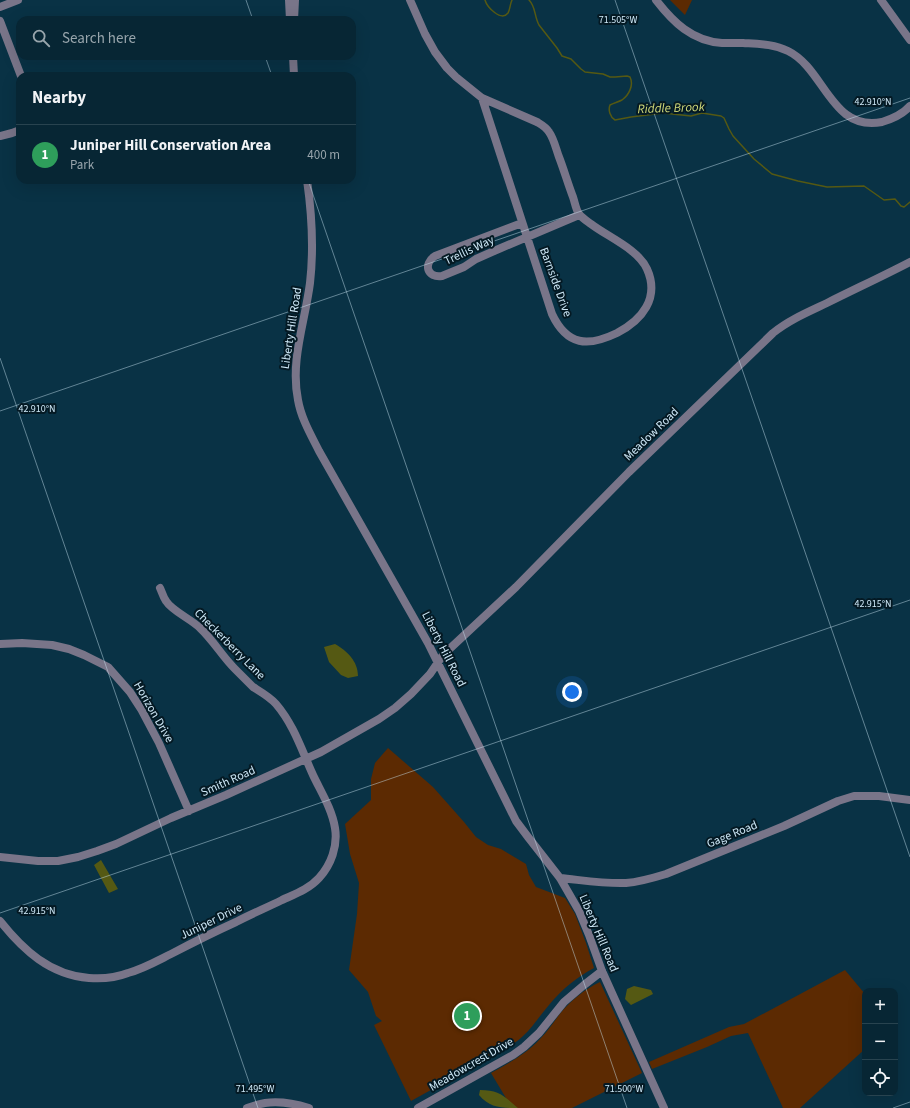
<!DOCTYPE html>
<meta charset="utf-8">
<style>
:root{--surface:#072634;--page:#153240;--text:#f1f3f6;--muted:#98a5ac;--line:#28434f;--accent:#fe9b59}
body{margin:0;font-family:"Source Sans 3",sans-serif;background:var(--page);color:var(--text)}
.controls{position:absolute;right:12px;bottom:12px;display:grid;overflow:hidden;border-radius:8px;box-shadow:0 4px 16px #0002}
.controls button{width:36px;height:36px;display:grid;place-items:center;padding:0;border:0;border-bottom:1px solid var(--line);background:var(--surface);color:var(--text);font:20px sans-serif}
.you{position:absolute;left:572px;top:692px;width:14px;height:14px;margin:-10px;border:3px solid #fff;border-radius:50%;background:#1a73e8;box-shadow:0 0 0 6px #1a73e833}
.badge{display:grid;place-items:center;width:26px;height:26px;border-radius:50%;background:var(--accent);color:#fff;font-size:13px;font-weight:700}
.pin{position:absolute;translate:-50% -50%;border:2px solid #fff;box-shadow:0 1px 4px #0006}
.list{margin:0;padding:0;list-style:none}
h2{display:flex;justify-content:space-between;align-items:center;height:52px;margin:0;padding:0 16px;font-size:17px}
h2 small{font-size:13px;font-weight:400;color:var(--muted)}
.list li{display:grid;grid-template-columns:26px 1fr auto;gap:12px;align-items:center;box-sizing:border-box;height:60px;padding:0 16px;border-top:1px solid var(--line)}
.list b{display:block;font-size:15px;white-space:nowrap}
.list p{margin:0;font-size:13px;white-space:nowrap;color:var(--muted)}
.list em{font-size:13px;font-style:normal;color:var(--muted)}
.icon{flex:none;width:22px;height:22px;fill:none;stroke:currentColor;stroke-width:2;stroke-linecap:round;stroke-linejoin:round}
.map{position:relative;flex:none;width:910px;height:1108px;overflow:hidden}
.search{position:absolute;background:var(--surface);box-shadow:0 4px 16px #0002;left:16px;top:16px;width:340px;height:44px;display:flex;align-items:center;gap:10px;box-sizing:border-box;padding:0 14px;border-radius:12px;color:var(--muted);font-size:15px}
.panel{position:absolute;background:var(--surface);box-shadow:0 4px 16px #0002;left:16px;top:72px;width:340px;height:112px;border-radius:12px}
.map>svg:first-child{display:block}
.green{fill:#5c2a02}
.water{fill:#555913}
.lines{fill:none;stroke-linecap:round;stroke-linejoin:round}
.stream{stroke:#555913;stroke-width:1.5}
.minor{stroke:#797589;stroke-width:8}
.ticks{fill:none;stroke:#cee8f7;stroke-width:1;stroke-opacity:0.45}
.labels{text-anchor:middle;stroke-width:4;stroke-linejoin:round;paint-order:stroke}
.street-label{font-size:12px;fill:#cee8f7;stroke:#041923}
.water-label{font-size:13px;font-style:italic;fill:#cfd879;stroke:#041923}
.ticks-label{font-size:10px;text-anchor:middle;fill:#cee8f7;stroke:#041923;stroke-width:4;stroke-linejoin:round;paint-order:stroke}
</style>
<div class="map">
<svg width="910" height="1108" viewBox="0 0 910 1108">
<rect width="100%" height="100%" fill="#093245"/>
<path class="green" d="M 670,0 L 692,0 L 685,15 Z
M 388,748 L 433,787 L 464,822 L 476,837 L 488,845 L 501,849 L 526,864 L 529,875 L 536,887 L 565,898 L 575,914 L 586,943 L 594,968 C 577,977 561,990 549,1005 C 540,1015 533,1027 523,1036 C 517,1042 510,1046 503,1050 L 411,1101 L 374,1025 L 382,1021 L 376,1016 L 368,992 L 349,970 L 357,914 L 359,883 L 350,854 L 345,824 L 371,800 L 371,779 L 375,763 Z
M 845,970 L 865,994 L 865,1049 L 800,1108 L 783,1108 L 748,1033 L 731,1036 L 707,1047 L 652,1069 L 649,1062 L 729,1027 L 744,1024 Z
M 600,982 L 642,1073 L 572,1108 L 512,1108 L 491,1073 C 509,1063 526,1054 540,1039 C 547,1032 553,1023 559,1015 C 570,1001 585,989 600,982 Z"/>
<path class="water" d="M 335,644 C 347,651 358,661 358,676 L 348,678 L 341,675 L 329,662 L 324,647 Z
M 101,860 L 118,889 L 109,893 L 94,865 Z
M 634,986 L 651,990 L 653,994 L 631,1005 L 625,999 L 627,989 Z
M 480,1090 C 499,1090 504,1096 518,1108 C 501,1108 490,1108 479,1095 Z"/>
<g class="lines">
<path class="stream" d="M 485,0 C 487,7 501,22 508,13 C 510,10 510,4 512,0
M 529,0 C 536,7 534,16 539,25 L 557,48 L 562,56 L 571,59 L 581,69 L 585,72 L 603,74 L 610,77 L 615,77 L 627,76 L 630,77 C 634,85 629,95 622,100 C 618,102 614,103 610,105 C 608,110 610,117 615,120 L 631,117 L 663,113 L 691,116 L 702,113 L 721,116 L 724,118 L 729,129 L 733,136 L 754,159 L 772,174 L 798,181 L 827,187 L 864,186 L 884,200 L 895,199 L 901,206 L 904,207 L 910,202"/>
<path class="minor" d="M 289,0 L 290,20
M 410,0 L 425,34 L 435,52 L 447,68 L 456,77 L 482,98 L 537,122 C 542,125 546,127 549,132 C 554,139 556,149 559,157 C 564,170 568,184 573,197 C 575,203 576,210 579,214 C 582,218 587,221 591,224 C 608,237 638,249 647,269 C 660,298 642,320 617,333 C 588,347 567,346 552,314 L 482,98
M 656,0 C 673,22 692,41 722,43 C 729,43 736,43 743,43 C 759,44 774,44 788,51 C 825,69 831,132 882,122 C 892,119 903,114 910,106
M 881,0 L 910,40
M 0,7 L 18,0
M 294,20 L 295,0
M 0,21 L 21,76
M 293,56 L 294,76
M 0,136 L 12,133 L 20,130
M 307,180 C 312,215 314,248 310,283 C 305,322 290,361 298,400 C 301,418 311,435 319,451 L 428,643 L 516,821 L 528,837 L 560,878 L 579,911 L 589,935 L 602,971 L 611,991 L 664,1108
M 522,223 L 435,256 C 423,264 427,278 442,276 L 464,267 L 476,259 L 501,248 L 579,215
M 0,644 L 22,643 L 52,645 L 69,649 L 84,655 L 108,667 L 130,692 L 141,709 L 159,743 L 189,811
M 0,857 L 38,861 L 58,861 L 78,857 L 97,851 L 116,844 L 171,818 L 226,795 L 321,752 L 379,719 L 395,708 L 411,694 L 430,674 L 443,655 L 516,587 L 629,472 L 773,333 C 789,320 808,312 827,303 C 855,289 883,276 910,262
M 560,878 C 581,880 605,884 626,883 C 640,882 653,878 666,874 L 784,826 L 838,801 L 854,796 L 879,796 L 910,800
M 0,921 C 23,950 50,975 89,978 C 102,979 115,978 128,973 C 143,969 157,961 171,954 C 192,943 214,932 236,922 C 251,914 266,908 282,900 C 295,894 309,889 319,878 C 331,865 338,846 335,828 C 332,809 321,792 313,775 C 302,751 294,725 276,704 C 270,697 261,692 253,687 C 247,681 241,675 235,669 C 222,656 213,640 200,628 C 191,619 172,611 166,601 C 163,597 162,592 160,588
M 247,1108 C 253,1106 259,1104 265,1103 C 279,1101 296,1104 309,1108
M 418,1108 L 513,1055 L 524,1047 L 539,1033 L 564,1002 L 584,985 L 602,971"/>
</g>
<path class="ticks" d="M 246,0 L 253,20M 615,0 L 910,857M 265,56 L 272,76M 308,180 L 627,1108M 0,358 L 258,1108M 0,411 L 910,98M 0,913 L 910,600M 893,1108 L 910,1102"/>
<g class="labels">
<g class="street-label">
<text transform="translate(469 250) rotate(-25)" y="4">Trellis Way</text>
<text transform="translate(556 282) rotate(70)" y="4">Barnside Drive</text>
<text transform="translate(291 328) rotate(-81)" y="4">Liberty Hill Road</text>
<text transform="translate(651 434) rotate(-44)" y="4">Meadow Road</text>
<text transform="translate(230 644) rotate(45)" y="4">Checkerberry Lane</text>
<text transform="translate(444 649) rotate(63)" y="4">Liberty Hill Road</text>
<text transform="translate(154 712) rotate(60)" y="4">Horizon Drive</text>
<text transform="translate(228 781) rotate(-24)" y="4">Smith Road</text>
<text transform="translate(732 834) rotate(-22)" y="4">Gage Road</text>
<text transform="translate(211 921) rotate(-26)" y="4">Juniper Drive</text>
<text transform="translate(599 933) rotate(67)" y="4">Liberty Hill Road</text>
<text transform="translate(471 1064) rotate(-30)" y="4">Meadowcrest Drive</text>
</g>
<g class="water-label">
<text transform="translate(671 107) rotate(-2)" y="5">Riddle Brook</text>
</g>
</g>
<g class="ticks-label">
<text x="618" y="23">71.505°W</text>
<text x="873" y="105">42.910°N</text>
<text x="37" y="412">42.910°N</text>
<text x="873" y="607">42.915°N</text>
<text x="37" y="914">42.915°N</text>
<text x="255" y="1092">71.495°W</text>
<text x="624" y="1092">71.500°W</text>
</g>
</svg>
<div class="controls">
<button>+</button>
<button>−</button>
<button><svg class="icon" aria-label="locate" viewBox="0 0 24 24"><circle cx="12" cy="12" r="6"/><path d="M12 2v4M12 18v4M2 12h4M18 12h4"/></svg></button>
</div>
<div class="you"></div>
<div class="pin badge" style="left:467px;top:1016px;background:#2e9e5b">1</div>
<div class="search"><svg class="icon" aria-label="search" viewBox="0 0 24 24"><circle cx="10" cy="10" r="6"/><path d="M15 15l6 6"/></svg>Search here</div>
<section class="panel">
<h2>Nearby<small></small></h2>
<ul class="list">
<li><span class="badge" style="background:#2e9e5b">1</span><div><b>Juniper Hill Conservation Area</b><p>Park</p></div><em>400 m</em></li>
</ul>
</section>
</div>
